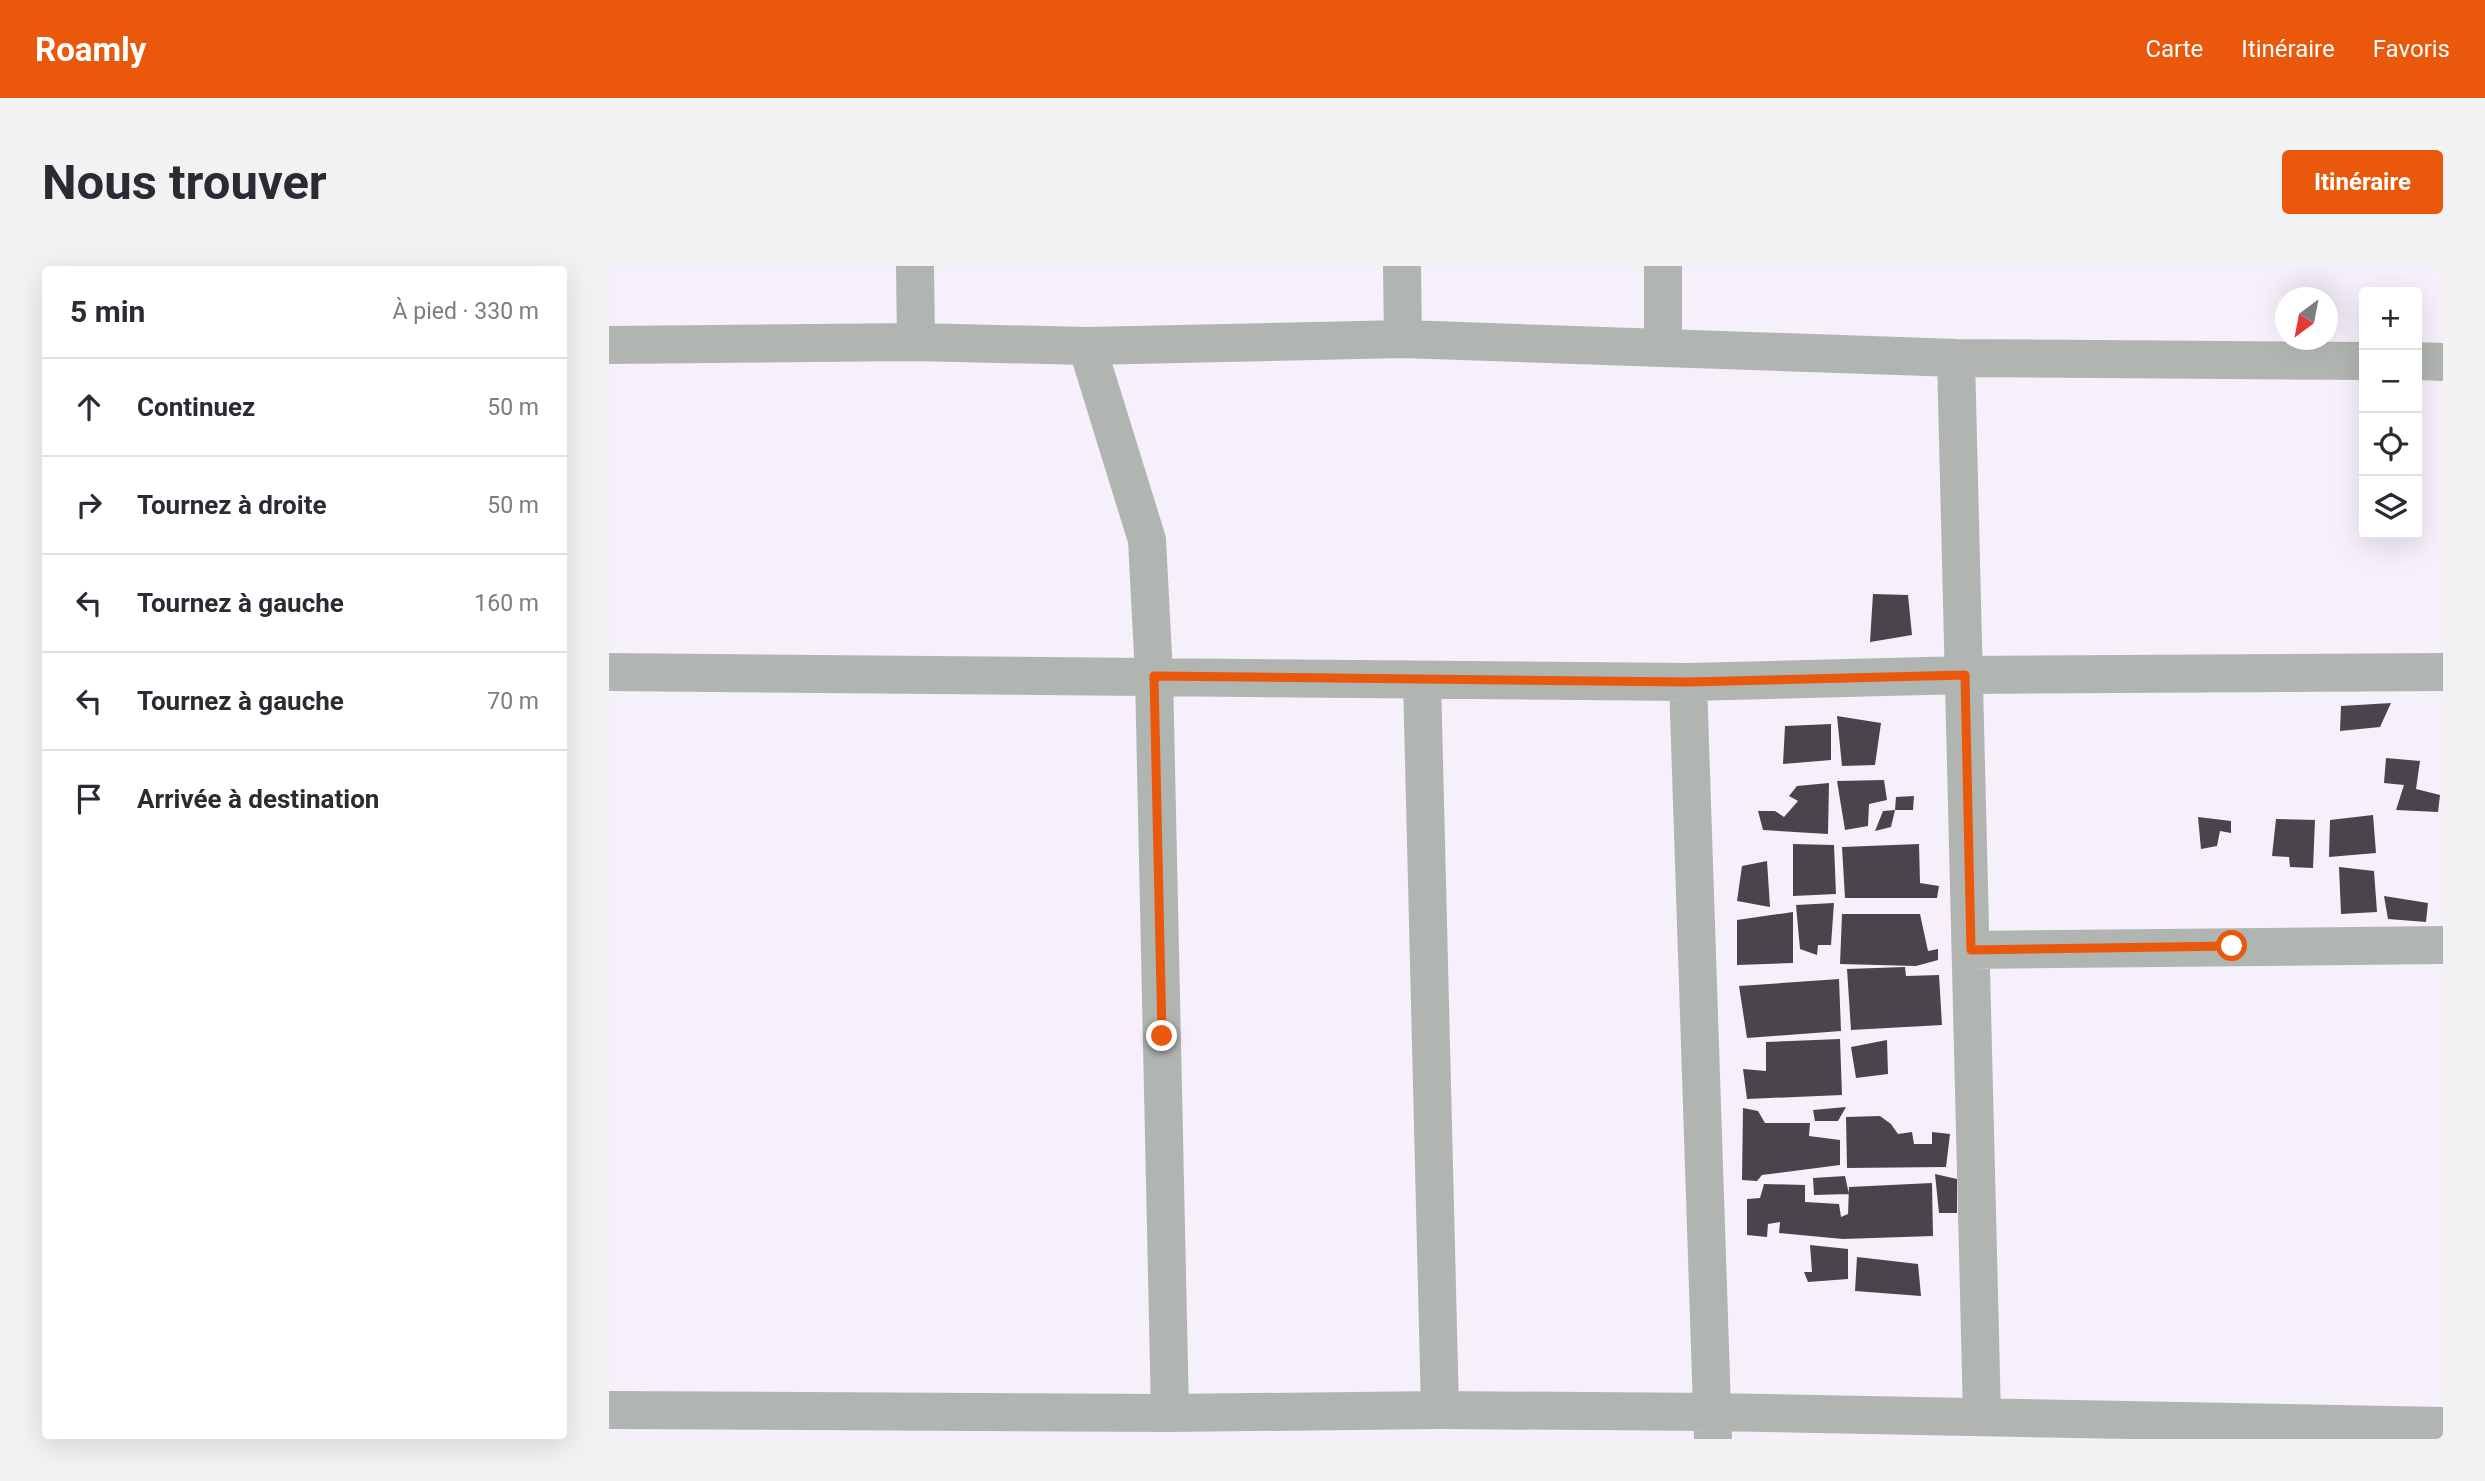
<!DOCTYPE html>
<html lang="fr">
<meta charset="utf-8">
<style>
:root{--surface:#fff;--page:#f2f2f3;--text:#2b2b33;--muted:#7c7c81;--line:#e1e1e2;--accent:#ea580c}
body{margin:0;font-family:Roboto,sans-serif;background:var(--page);color:var(--text)}
.controls{position:absolute;right:21px;top:21px;display:grid;overflow:hidden;border-radius:7px;box-shadow:0 7px 28px #0002}
.controls button{width:63px;height:63px;display:grid;place-items:center;padding:0;border:0;border-bottom:2px solid var(--line);background:var(--surface);color:var(--text);font:35px sans-serif}
.compass{position:absolute;left:1666px;top:21px;width:63px;height:63px;border-radius:50%;background:var(--surface);box-shadow:0 7px 28px #0002;rotate:212deg}
.stop{position:absolute;width:21px;height:21px;margin:-16px;border:5px solid #ea580c;border-radius:50%;background:#fff}
.stop.end{background:#ea580c;border-color:#fff;box-shadow:0 2px 7px #0008}
.list{margin:0;padding:0;list-style:none}
h2{display:flex;justify-content:space-between;align-items:center;height:91px;margin:0;padding:0 28px;font-size:30px}
h2 small{font-size:23px;font-weight:400;color:var(--muted)}
.list li{display:grid;grid-template-columns:46px 1fr auto;gap:21px;align-items:center;box-sizing:border-box;height:98px;padding:0 28px;border-top:2px solid var(--line)}
.list b{display:block;font-size:26px;white-space:nowrap}
.list em{font-size:23px;font-style:normal;color:var(--muted)}
.icon{flex:none;width:38px;height:38px;fill:none;stroke:currentColor;stroke-width:2;stroke-linecap:round;stroke-linejoin:round}
.map{position:relative;flex:none;width:1834px;height:1173px;overflow:hidden;border-radius:7px}
header{display:flex;align-items:center;gap:42px;box-sizing:border-box;height:98px;padding:0 35px;background:var(--accent);color:#fff}
header strong{font-size:33px}
nav{display:flex;gap:38px;margin-inline-start:auto;font-size:24px}
.intro{display:flex;align-items:center;justify-content:space-between;box-sizing:border-box;height:168px;padding:0 42px}
h1{margin:0;font-size:49px}
.button{padding:18px 32px;border-radius:7px;background:var(--accent);color:#fff;font-size:24px;font-weight:700}
main{display:flex;gap:42px;padding:0 42px}
aside{flex:1;background:var(--surface);border-radius:7px;box-shadow:0 7px 28px #0002}
.map>svg:first-child{display:block}
.building{fill:#4a454d}
.lines{fill:none;stroke-linecap:round;stroke-linejoin:round}
.minor{stroke:#b1b5b2;stroke-width:38}
.route{stroke:#ea580c;stroke-width:9}
</style>
<header>
<strong>Roamly</strong>
<nav><a>Carte</a><a>Itinéraire</a><a>Favoris</a></nav>
</header>
<div class="intro"><h1>Nous trouver</h1><a class="button">Itinéraire</a></div>
<main>
<aside>
<h2>5 min<small>À pied · 330 m</small></h2>
<ul class="list">
<li><svg class="icon" aria-label="ahead" viewBox="0 0 24 24"><path d="M12 20V5M6 11l6-6 6 6"/></svg><div><b>Continuez</b></div><em>50 m</em></li>
<li><svg class="icon" aria-label="right" viewBox="0 0 24 24"><path d="M7 20v-9h11M14 6l5 5-5 5"/></svg><div><b>Tournez à droite</b></div><em>50 m</em></li>
<li><svg class="icon" aria-label="left" viewBox="0 0 24 24"><path d="M17 20v-9H6M10 6l-5 5 5 5"/></svg><div><b>Tournez à gauche</b></div><em>160 m</em></li>
<li><svg class="icon" aria-label="left" viewBox="0 0 24 24"><path d="M17 20v-9H6M10 6l-5 5 5 5"/></svg><div><b>Tournez à gauche</b></div><em>70 m</em></li>
<li><svg class="icon" aria-label="arrive" viewBox="0 0 24 24"><path d="M6 21V4h12l-3 4 3 4H6"/></svg><div><b>Arrivée à destination</b></div></li>
</ul>
</aside>
<div class="map">
<svg width="1834" height="1173" viewBox="0 0 1834 1173">
<rect width="100%" height="100%" fill="#f5f0fa"/>
<path class="building" d="M 1264,328 L 1299,329 L 1303,369 L 1261,376 Z
M 1782,437 L 1771,461 L 1731,465 L 1732,440 Z
M 1228,450 L 1272,457 L 1266,499 L 1233,500 Z
M 1222,458 L 1222,494 L 1174,498 L 1176,460 Z
M 1777,492 L 1811,495 L 1807,523 L 1831,529 L 1829,546 L 1787,544 L 1795,519 L 1775,517 Z
M 1275,514 L 1278,534 L 1260,538 L 1259,560 L 1236,564 L 1228,515 Z
M 1220,517 L 1219,568 L 1154,564 L 1149,545 L 1166,545 L 1175,551 L 1189,535 L 1180,530 L 1188,520 Z
M 1305,530 L 1304,544 L 1286,544 L 1282,561 L 1266,565 L 1274,545 L 1286,544 L 1287,531 Z
M 1764,549 L 1767,587 L 1720,591 L 1721,554 Z
M 1589,551 L 1622,555 L 1622,567 L 1611,565 L 1608,580 L 1592,583 Z
M 1667,553 L 1706,554 L 1704,602 L 1681,601 L 1680,591 L 1663,590 Z
M 1184,578 L 1225,579 L 1227,628 L 1184,630 Z
M 1310,578 L 1311,617 L 1330,620 L 1328,632 L 1236,632 L 1233,581 Z
M 1158,595 L 1161,641 L 1128,635 L 1133,600 Z
M 1730,601 L 1765,605 L 1768,646 L 1732,648 Z
M 1775,630 L 1819,637 L 1817,656 L 1779,653 Z
M 1225,637 L 1222,679 L 1209,679 L 1208,689 L 1191,683 L 1187,639 Z
M 1184,646 L 1184,697 L 1128,699 L 1128,654 Z
M 1233,648 L 1311,648 L 1319,685 L 1329,683 L 1329,694 L 1307,700 L 1231,698 Z
M 1296,701 L 1297,710 L 1330,709 L 1333,759 L 1242,764 L 1238,703 Z
M 1230,713 L 1232,765 L 1138,772 L 1130,720 Z
M 1231,773 L 1233,829 L 1138,833 L 1134,803 L 1157,805 L 1157,776 Z
M 1278,774 L 1279,808 L 1247,812 L 1242,781 Z
M 1237,841 L 1229,855 L 1206,855 L 1204,844 Z
M 1134,842 L 1149,845 L 1156,857 L 1201,857 L 1200,870 L 1231,874 L 1231,899 L 1153,909 L 1148,915 L 1133,914 Z
M 1271,850 L 1282,858 L 1289,868 L 1303,866 L 1305,878 L 1323,878 L 1323,866 L 1341,868 L 1337,901 L 1238,902 L 1237,851 Z
M 1326,908 L 1348,913 L 1348,947 L 1330,947 Z
M 1236,910 L 1240,928 L 1205,929 L 1204,912 Z
M 1323,917 L 1324,970 L 1234,973 L 1170,967 L 1171,956 L 1159,958 L 1158,971 L 1138,969 L 1138,933 L 1151,932 L 1155,918 L 1196,919 L 1196,936 L 1230,938 L 1232,951 L 1239,948 L 1240,921 Z
M 1201,979 L 1239,983 L 1239,1013 L 1199,1016 L 1195,1006 L 1203,1006 Z
M 1248,991 L 1309,998 L 1312,1030 L 1246,1025 Z"/>
<g class="lines">
<path class="minor" d="M 306,0 L 307,76
M 793,0 L 794,73
M 0,79 L 307,76 L 478,80 L 794,73 L 1347,92 L 1755,95
M 478,80 L 538,274 L 545,409 L 561,1147
M 1054,82 L 1054,0
M 1347,92 L 1373,1150
M 1808,95 L 1834,96
M 0,406 L 1079,416 L 1356,409 L 1834,406
M 813,414 L 831,1144
M 1079,416 L 1104,1173
M 1362,684 L 1834,679
M 0,1144 L 561,1147 L 831,1144 L 1103,1146 L 1834,1160"/>
</g>
<g class="lines">
<path class="route" d="M 553,770 L 545,410 L 1079,416 L 1356,409 L 1362,684 L 1623,680"/>
</g>
</svg>
<div class="controls">
<button>+</button>
<button>−</button>
<button><svg class="icon" aria-label="locate" viewBox="0 0 24 24"><circle cx="12" cy="12" r="6"/><path d="M12 2v4M12 18v4M2 12h4M18 12h4"/></svg></button>
<button><svg class="icon" aria-label="layers" viewBox="0 0 24 24"><path d="M12 4l9 5-9 5-9-5zM3 14l9 5 9-5"/></svg></button>
</div>
<svg class="compass" viewBox="-18 -18 36 36"><path d="M0-13l5 13h-10z" fill="#e53935"/><path d="M0 13l5-13h-10z" fill="#7c7c81"/></svg>
<div class="stop" style="left:1623px;top:680px"></div>
<div class="stop end" style="left:553px;top:770px"></div>
</div>
</main>
